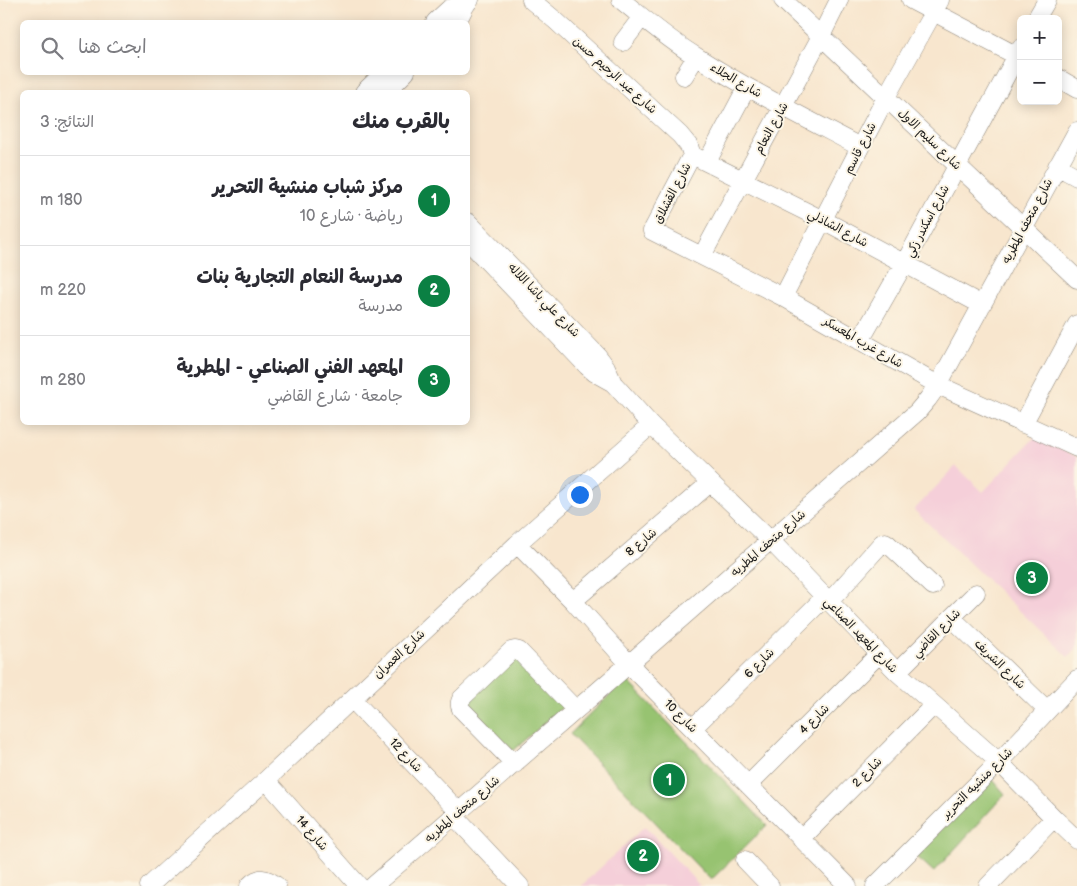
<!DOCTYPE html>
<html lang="ar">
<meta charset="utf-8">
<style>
:root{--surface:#fff;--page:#f2f2f3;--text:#2b2b33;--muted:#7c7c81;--line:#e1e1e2;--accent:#0b8043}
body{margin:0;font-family:"Balsamiq Sans","Playpen Sans Arabic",sans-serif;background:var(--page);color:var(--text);direction:rtl}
.controls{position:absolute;right:15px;top:15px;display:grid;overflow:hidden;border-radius:8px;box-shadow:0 2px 12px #0003}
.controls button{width:45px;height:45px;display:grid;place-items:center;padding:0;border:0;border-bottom:1px solid var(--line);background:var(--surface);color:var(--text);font:25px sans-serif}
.you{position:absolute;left:579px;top:494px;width:18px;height:18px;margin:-12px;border:4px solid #fff;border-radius:50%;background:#1a73e8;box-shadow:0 0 0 8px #1a73e833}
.badge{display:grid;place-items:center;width:32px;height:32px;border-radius:50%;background:var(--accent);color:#fff;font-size:16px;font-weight:700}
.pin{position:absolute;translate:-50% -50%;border:2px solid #fff;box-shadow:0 1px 5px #0006}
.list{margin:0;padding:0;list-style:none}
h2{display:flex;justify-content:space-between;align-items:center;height:65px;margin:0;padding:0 20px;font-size:21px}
h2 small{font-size:16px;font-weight:400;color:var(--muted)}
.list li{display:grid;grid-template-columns:32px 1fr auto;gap:15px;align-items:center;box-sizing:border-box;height:90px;padding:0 20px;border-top:1px solid var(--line)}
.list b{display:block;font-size:19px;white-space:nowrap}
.list p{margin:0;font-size:16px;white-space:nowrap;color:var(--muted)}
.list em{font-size:16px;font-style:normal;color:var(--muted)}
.icon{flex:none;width:28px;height:28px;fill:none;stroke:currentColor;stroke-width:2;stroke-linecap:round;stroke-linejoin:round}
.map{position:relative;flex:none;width:1077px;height:886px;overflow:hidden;direction:ltr}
.search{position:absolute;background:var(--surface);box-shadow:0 2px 12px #0003;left:20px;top:20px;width:450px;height:55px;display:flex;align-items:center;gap:12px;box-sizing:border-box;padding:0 18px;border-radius:8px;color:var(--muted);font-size:19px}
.panel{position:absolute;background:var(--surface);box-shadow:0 2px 12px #0003;left:20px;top:90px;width:450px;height:335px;border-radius:8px;direction:rtl}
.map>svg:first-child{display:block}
.built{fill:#f5cfd9}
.green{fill:#97c371;stroke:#5a7046}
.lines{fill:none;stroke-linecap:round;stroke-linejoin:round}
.minor-casing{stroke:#8a8175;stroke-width:19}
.minor{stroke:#fff;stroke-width:18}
.labels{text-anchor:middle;stroke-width:4;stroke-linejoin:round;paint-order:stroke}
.street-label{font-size:12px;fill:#1c1c1c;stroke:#fcf5e5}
</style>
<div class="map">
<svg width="1077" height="886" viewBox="0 0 1077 886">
<rect width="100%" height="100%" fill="#fcf5e5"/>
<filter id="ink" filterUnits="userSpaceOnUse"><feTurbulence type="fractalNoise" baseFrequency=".02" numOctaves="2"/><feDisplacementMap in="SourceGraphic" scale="10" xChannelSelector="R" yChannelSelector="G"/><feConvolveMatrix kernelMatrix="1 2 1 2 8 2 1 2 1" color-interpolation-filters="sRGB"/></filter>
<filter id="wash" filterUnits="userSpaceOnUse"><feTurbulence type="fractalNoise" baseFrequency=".0096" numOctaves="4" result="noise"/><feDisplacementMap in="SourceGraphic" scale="20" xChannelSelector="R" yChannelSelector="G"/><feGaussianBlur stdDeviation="1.12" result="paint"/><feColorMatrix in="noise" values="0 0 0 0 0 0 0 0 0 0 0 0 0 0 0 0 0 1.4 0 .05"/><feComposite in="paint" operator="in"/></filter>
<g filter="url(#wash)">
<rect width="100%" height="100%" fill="#f8e6ce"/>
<path class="built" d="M 1035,437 L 1077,457 L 1077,647 L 1068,657 L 914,510 L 956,466 L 983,492 Z
M 645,826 L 700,886 L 581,886 Z"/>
<path class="green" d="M 517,653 L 565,705 L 513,751 L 466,702 Z
M 626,679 L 767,825 L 711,880 L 570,734 Z
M 993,780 L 1005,794 L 934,872 L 915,855 Z"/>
</g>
<g filter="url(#ink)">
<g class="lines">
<defs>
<path id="minor" d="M 531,0 L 556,21 L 680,135 L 689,146 L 692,155
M 621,0 C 646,20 670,41 697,57 C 749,90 805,118 860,147
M 783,0 L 1077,279
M 911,0 L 1021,58
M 1036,19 L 1047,0
M 435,22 L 449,9 L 466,4
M 456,22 C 462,16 463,6 470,0
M 623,42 L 642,17
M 684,76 L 696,57
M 1058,78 L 1077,89
M 364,92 L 385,72
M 386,92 L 406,72
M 692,155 L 652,231 L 783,297 L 938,385 L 1077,448
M 692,155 L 823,220 L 982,305
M 707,162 L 747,87
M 1057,166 L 1077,177
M 468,222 L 597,355 L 606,367 L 613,383 L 651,425 L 771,541 L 897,672 L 999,762 L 1054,818 L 1077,840
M 468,241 L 587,366 L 595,373 L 613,383
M 702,256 L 821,36 L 839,0
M 783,297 L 886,97 L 940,0
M 860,341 L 904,264 L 1021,48
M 1023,424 L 1077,324
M 517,544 L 573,601 L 629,664 L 848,886
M 573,601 L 710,483
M 829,602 L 882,543 L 885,542 L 888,544 L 933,586
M 952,618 L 1047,710
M 897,672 L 976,593
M 352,699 L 459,812
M 693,728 L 825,597
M 515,764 L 461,709 C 459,705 459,702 462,698 L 511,651 L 515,650 L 519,651 L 576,710
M 266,780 L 359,886
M 748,785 L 879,654
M 454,816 L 520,886
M 801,839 L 934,705
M 745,860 L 770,886
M 149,886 L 266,780 L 517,544 L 651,425
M 249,886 C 259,876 266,877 277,886
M 373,886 L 629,664 L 917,412 L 928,399 L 938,385 L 1077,131
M 875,886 L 999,762 L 1077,679
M 988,886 L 1054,818"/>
</defs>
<use href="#minor" class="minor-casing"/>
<use href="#minor" class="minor"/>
</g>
</g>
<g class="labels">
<g class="street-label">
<text transform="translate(615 75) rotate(42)" y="4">شارع عبد الرحيم حسن</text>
<text transform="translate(736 80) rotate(30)" y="4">شارع الجلاء</text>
<text transform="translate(771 128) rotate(-61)" y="4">شارع النعام</text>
<text transform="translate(930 139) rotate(44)" y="4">شارع سليم الاول</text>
<text transform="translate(860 148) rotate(-63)" y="4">شارع قاسم</text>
<text transform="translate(672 193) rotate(-62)" y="4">شارع القشلاق</text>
<text transform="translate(927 221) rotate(-62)" y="4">شارع اسكندر زكي</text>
<text transform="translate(1027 221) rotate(-62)" y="4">شارع متحف المطريه</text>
<text transform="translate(838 228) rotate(28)" y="4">شارع الشاذلي</text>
<text transform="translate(544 300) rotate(46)" y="4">شارع علي باشا اللاله</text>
<text transform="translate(863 342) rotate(30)" y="4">شارع غرب المعسكر</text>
<text transform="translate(641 542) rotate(-40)" y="4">شارع 8</text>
<text transform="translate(768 543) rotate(-41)" y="4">شارع متحف المطريه</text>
<text transform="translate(936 633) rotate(-45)" y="4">شارع القاضي</text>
<text transform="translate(861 635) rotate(46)" y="4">شارع المعهد الصناعي</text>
<text transform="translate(399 654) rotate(-43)" y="4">شارع العمران</text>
<text transform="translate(759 663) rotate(-45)" y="4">شارع 6</text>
<text transform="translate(1000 664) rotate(44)" y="4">شارع الشريف</text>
<text transform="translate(681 716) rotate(45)" y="4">شارع 10</text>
<text transform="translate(814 719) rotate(-45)" y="4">شارع 4</text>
<text transform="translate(406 755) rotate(47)" y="4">شارع 12</text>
<text transform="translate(867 772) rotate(-45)" y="4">شارع 2</text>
<text transform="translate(977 783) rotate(-45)" y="4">شارع منشيه التحرير</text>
<text transform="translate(462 809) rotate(-41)" y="4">شارع متحف المطريه</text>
<text transform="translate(312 833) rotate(49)" y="4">شارع 14</text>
</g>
</g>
</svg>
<div class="controls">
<button>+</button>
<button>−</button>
</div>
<div class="you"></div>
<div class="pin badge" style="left:669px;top:780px">1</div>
<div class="pin badge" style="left:643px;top:856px">2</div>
<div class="pin badge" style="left:1032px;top:578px">3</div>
<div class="search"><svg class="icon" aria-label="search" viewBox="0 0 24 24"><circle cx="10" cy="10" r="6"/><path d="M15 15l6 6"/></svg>ابحث هنا</div>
<section class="panel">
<h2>بالقرب منك<small>النتائج: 3</small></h2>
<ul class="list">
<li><span class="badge">1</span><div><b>مركز شباب منشية التحرير</b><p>رياضة · شارع 10</p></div><em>180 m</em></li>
<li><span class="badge">2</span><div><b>مدرسة النعام التجارية بنات</b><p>مدرسة</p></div><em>220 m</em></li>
<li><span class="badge">3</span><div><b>المعهد الفني الصناعي - المطرية</b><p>جامعة · شارع القاضي</p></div><em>280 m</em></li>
</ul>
</section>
</div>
